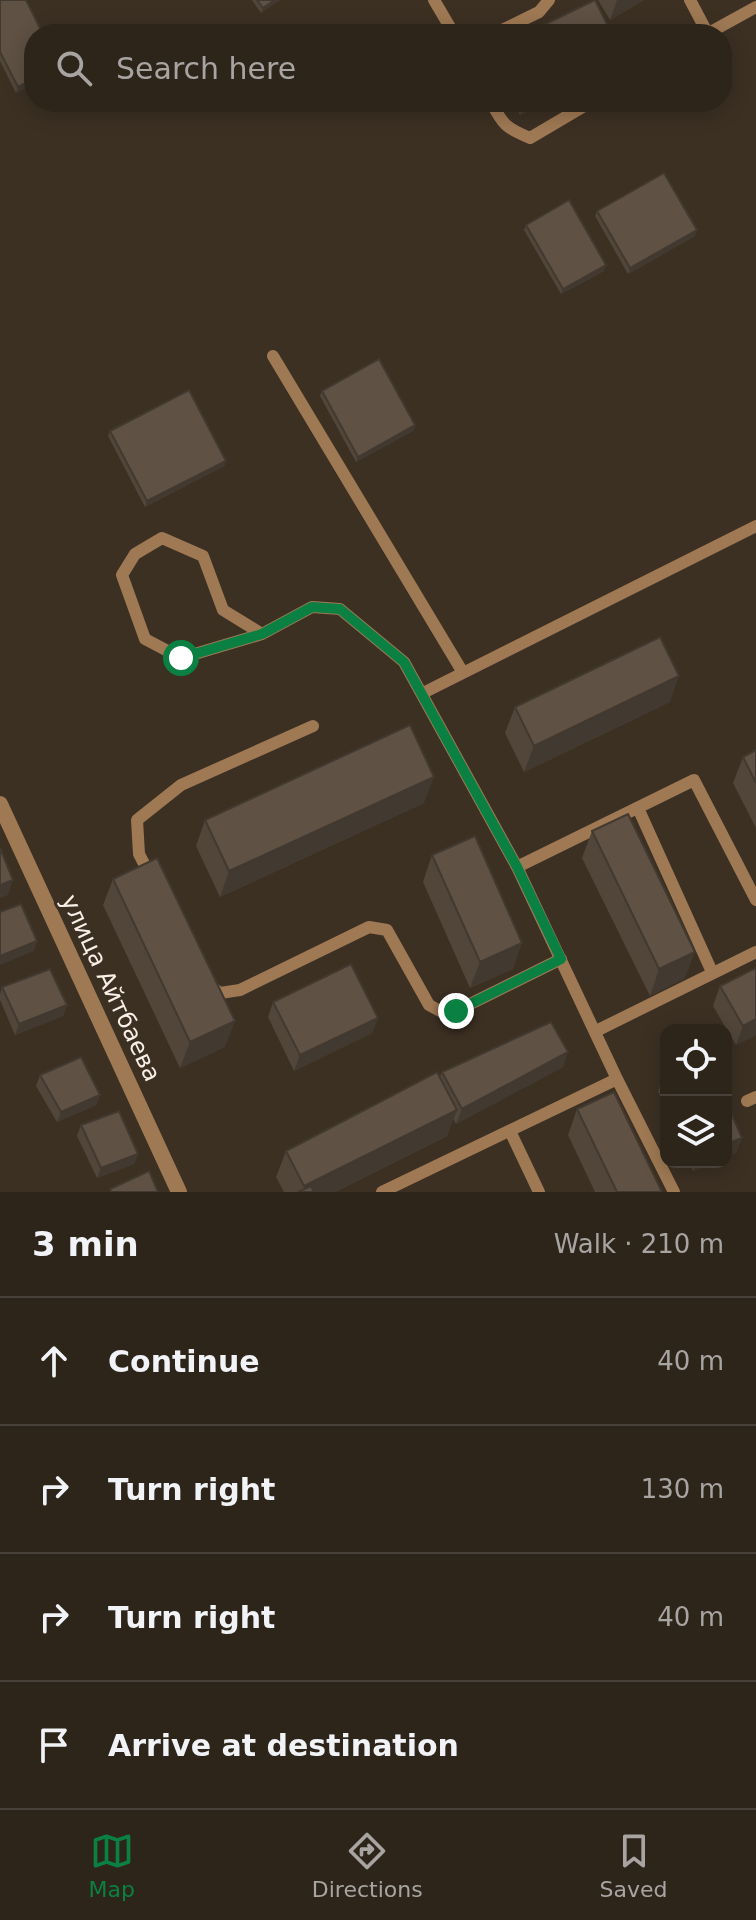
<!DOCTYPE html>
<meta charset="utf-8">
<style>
:root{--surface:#2d241a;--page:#393027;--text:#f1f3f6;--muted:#a7a4a2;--line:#484139;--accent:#0b8043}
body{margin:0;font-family:"DejaVu Sans",sans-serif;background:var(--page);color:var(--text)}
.controls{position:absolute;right:24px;bottom:24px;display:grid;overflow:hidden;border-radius:16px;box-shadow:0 4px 20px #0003}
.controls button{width:72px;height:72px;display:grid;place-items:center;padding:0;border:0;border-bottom:2px solid var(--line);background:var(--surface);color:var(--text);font:40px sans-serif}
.stop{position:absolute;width:24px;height:24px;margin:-18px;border:6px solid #0b8043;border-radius:50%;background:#fff}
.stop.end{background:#0b8043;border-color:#fff;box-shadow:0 2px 8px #0008}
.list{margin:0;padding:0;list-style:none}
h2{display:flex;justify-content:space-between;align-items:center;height:104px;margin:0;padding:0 32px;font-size:34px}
h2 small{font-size:26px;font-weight:400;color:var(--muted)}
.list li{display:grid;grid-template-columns:52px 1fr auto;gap:24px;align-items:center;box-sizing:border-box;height:128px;padding:0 32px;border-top:2px solid var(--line)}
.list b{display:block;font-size:30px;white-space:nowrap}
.list em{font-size:26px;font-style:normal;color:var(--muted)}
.icon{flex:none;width:44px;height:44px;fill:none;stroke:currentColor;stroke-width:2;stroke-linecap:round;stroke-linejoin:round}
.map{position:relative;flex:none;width:756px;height:1192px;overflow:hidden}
.search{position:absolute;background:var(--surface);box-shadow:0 4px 20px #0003;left:24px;right:24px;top:24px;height:88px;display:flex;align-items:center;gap:20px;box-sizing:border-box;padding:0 28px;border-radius:32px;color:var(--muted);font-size:30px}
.sheet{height:616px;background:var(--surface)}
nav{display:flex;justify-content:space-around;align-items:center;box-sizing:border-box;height:112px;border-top:2px solid var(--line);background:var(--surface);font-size:22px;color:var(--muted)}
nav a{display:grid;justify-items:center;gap:4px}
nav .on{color:var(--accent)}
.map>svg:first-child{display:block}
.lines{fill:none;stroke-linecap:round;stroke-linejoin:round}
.lane{stroke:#9f7954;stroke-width:12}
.street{stroke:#9f7954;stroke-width:16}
.wall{fill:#52463a}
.shaded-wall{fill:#423930}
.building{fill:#5f5144;stroke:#423930;stroke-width:2}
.route{stroke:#0b8043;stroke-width:10}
.labels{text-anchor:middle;stroke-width:6;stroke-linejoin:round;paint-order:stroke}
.street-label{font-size:24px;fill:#f9f0e8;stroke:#3c3023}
</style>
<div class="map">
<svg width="756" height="1192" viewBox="0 0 756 1192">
<rect width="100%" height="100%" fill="#3c3023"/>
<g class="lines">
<path class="lane" d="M 434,0 L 454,34
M 690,0 L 708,34
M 494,34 L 539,12 L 549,0
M 707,34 L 756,7
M 491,102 C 503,125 506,128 530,138 L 591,102
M 273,356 L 462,671
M 262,634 L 223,610 L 203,556 L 162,538 L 135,554 L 122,575 L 145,639 L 181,658 L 262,634 L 312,607 L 340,609 L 404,662 L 517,867 L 617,1079 L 674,1192
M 423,693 L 756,526
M 638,808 L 712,972
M 517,867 L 694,780 L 756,900
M 151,877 L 139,854 L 137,820 L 181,785 L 313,726
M 209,985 L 220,993 L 240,990 L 369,927 L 387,930 L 429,1005 L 442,1012 L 456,1011 L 561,959
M 596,1031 L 756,952
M 747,1101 L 756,1097
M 510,1131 L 539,1192
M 382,1192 L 617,1079"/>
<path class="street" d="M 0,804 L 179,1192"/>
</g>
<path class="wall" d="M 0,0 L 34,34 L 34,83 L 16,93 L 0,61 Z
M 252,0 L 280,0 L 261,13 Z
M 598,0 L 644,0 L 610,20 Z
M 514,102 L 548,102 L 520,115 Z
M 597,211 L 695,236 L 628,274 L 595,216 Z
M 526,225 L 604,271 L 561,294 L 524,230 Z
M 322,391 L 415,425 L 413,431 L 356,462 L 320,396 Z
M 110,431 L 226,461 L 224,466 L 145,507 L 108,436 Z
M 670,702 L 524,772 L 505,733 L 515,707 Z
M 756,750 L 756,828 L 733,783 L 743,757 Z
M 424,803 L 220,897 L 196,846 L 205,820 Z
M 592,831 L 685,978 L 650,996 L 582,858 Z
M 432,855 L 513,969 L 470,988 L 423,882 Z
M 113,879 L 225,1047 L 180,1068 L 103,905 Z
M 720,986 L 756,1035 L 736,1045 L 713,1006 Z
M 2,987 L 67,1005 L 63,1016 L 15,1035 L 0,1000 L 0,994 Z
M 273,1002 L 378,1018 L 372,1033 L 294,1071 L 268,1017 Z
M 563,1067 L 456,1124 L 453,1119 L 447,1136 L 335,1192 L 284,1192 L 276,1177 L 286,1151 L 440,1077 L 442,1072 Z
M 40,1075 L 100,1095 L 96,1105 L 57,1122 L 36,1086 Z
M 666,1075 L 666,1109 L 658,1091 L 664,1076 Z
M 577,1109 L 662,1192 L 595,1192 L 568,1135 Z
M 81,1125 L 138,1154 L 134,1164 L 97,1178 L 77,1136 Z
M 689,1162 L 715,1162 L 693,1171 Z"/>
<path class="shaded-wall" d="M 275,0 L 280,0 L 261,13 L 263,8 Z
M 617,0 L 644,0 L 610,20 Z
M 34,79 L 34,83 L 16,93 L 18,87 Z
M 525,102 L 548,102 L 520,115 Z
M 697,230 L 695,236 L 628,274 L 630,268 Z
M 606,265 L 604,271 L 561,294 L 563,289 Z
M 415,425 L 413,431 L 356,462 L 358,457 Z
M 226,461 L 224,466 L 145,507 L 147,501 Z
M 679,676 L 670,702 L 524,772 L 534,746 Z
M 434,777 L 424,803 L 220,897 L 229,871 Z
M 13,880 L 8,895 L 0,898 L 0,885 Z
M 37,941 L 34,951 L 0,965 L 0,956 Z
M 522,943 L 513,969 L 470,988 L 480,962 Z
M 695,952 L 685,978 L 650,996 L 659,969 Z
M 67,1005 L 63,1016 L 15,1035 L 19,1024 Z
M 378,1018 L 372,1033 L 294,1071 L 300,1055 Z
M 756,1019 L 756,1035 L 736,1045 L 743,1026 Z
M 235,1021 L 225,1047 L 180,1068 L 190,1042 Z
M 568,1052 L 563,1067 L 456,1124 L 462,1109 Z
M 100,1095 L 96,1105 L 57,1122 L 61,1112 Z
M 457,1110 L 447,1136 L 335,1192 L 302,1192 L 304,1186 Z
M 742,1138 L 736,1153 L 726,1157 L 726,1144 Z
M 138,1154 L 134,1164 L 97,1178 L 101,1168 Z
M 697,1162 L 715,1162 L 693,1171 Z"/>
<path class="building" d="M 0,0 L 26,0 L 43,34 L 34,34 L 34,79 L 18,87 L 0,52 Z
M 257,0 L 275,0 L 263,8 Z
M 595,0 L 612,34 L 525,34 Z
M 664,173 L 697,230 L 630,268 L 597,211 Z
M 569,200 L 606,265 L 563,289 L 526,225 Z
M 379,359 L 415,425 L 358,457 L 322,391 Z
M 189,390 L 226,461 L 147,501 L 110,431 Z
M 660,637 L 679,676 L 534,746 L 515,707 Z
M 410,725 L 434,777 L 229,871 L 205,820 Z
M 756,750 L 756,783 L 743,757 Z
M 628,814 L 695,952 L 659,969 L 592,831 Z
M 475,836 L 522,943 L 480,962 L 432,855 Z
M 0,848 L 13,880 L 0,885 Z
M 157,858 L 235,1021 L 190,1042 L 113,879 Z
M 21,904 L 37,941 L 0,956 L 0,912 Z
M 351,964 L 378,1018 L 300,1055 L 273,1002 Z
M 756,968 L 756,1019 L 743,1026 L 720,986 Z
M 50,969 L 67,1005 L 19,1024 L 2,987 Z
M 551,1022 L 568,1052 L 462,1109 L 442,1072 Z
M 81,1057 L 100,1095 L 61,1112 L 40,1075 Z
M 437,1072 L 457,1110 L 304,1186 L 286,1151 Z
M 614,1092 L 662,1192 L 617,1192 L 577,1109 Z
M 726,1101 L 742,1138 L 726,1144 Z
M 119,1111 L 138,1154 L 101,1168 L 81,1125 Z
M 149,1171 L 158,1192 L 111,1192 L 110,1189 Z
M 311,1186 L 314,1192 L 298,1192 Z"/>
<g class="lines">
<path class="route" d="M 181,658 L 262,634 L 312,607 L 340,609 L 404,662 L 517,867 L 561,959 L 456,1011"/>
</g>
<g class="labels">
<g class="street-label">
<text transform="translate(111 988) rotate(65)" y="8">улица Айтбаева</text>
</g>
</g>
</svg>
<div class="controls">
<button><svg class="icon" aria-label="locate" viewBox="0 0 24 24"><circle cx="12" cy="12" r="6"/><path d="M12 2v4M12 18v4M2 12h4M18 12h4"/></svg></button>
<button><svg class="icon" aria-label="layers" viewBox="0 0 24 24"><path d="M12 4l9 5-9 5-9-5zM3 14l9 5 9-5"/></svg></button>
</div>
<div class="stop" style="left:181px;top:658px"></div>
<div class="stop end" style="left:456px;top:1011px"></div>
<div class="search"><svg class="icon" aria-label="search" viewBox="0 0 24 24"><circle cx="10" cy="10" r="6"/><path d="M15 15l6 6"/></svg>Search here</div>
</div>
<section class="sheet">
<h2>3 min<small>Walk · 210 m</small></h2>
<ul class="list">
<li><svg class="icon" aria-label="ahead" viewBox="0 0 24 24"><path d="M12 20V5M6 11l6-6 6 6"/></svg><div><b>Continue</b></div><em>40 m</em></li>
<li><svg class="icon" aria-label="right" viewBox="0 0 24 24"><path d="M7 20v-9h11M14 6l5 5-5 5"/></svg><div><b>Turn right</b></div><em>130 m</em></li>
<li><svg class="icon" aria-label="right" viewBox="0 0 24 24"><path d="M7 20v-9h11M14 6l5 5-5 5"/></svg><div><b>Turn right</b></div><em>40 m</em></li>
<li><svg class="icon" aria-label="arrive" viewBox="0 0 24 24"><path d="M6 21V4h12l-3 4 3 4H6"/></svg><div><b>Arrive at destination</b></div></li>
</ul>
</section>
<nav>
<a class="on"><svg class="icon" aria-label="map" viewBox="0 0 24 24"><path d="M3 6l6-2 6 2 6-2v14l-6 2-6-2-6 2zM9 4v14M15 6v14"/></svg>Map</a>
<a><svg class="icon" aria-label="directions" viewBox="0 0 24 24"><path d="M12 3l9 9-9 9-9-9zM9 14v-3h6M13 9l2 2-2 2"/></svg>Directions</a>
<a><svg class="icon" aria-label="saved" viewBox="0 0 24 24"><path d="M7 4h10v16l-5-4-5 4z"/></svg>Saved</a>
</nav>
